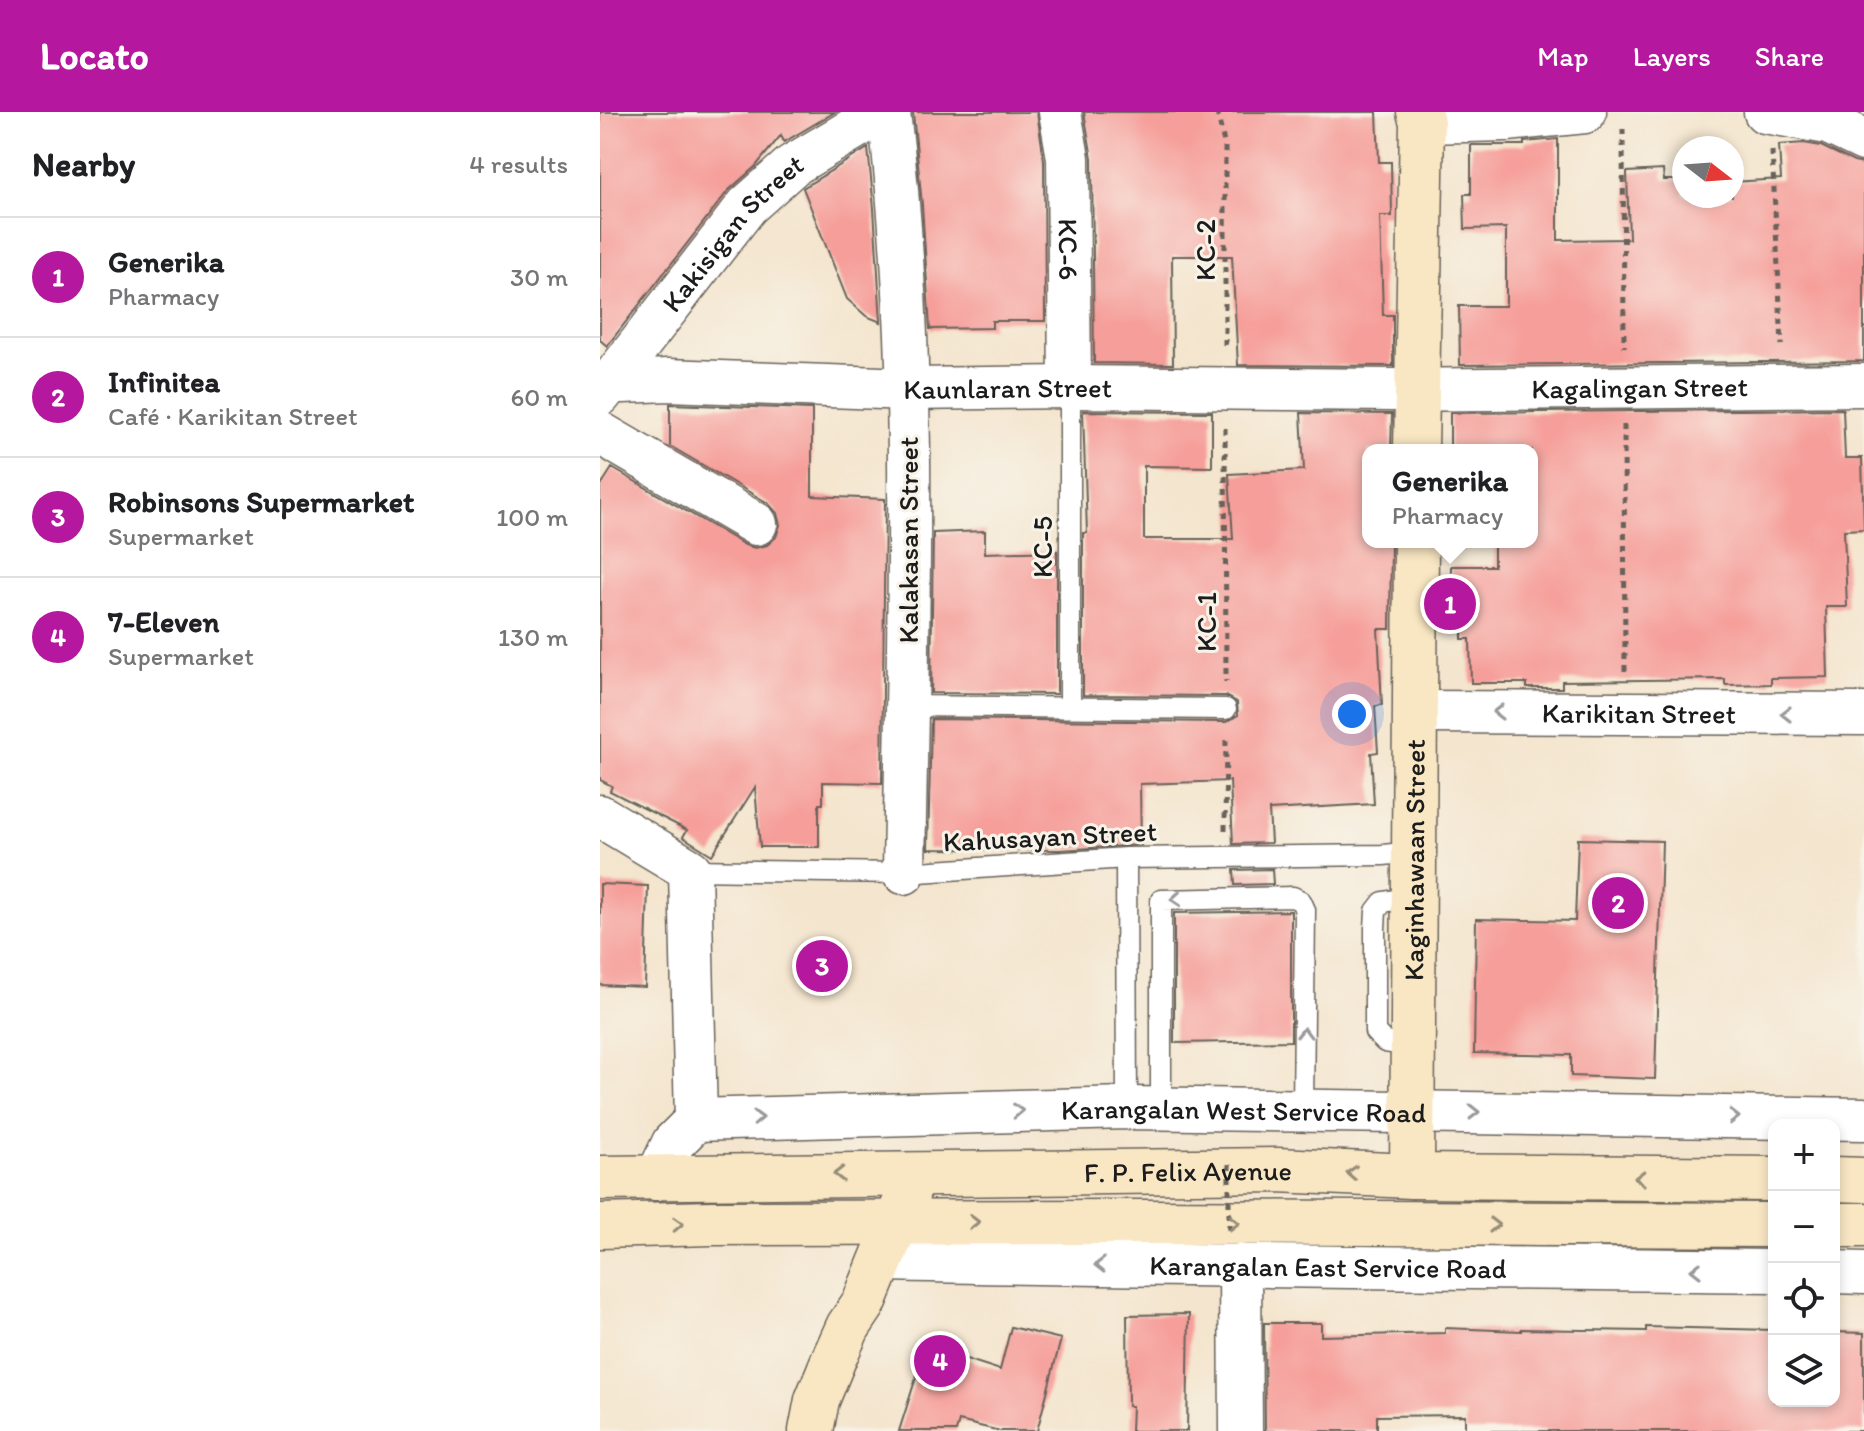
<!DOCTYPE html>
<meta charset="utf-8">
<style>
:root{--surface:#fff;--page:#f6f6f6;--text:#202124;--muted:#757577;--line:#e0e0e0;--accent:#b5179e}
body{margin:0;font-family:Itim,sans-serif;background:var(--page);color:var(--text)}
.controls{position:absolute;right:24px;bottom:24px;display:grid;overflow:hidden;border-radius:16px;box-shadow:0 4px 12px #0003}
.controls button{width:72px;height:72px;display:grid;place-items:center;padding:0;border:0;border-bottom:2px solid var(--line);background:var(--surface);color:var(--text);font:40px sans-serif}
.compass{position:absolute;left:1072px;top:24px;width:72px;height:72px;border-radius:50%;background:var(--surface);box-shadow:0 4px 12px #0003;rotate:107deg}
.you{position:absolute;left:752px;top:602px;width:28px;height:28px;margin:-20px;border:6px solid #fff;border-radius:50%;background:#1a73e8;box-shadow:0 0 0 12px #1a73e833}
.badge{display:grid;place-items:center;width:52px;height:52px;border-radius:50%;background:var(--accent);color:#fff;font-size:26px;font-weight:700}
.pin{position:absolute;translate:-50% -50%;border:4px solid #fff;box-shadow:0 2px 8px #0006}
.popup{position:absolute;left:762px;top:332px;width:176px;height:104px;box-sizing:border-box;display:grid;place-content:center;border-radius:16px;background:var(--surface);filter:drop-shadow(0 2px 6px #0005);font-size:26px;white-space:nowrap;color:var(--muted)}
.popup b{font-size:30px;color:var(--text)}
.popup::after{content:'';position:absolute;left:50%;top:100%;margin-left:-16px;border:16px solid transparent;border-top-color:var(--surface)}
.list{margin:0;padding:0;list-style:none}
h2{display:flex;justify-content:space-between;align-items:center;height:104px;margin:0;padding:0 32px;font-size:34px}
h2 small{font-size:26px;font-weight:400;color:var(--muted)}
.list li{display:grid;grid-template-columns:52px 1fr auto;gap:24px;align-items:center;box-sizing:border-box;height:120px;padding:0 32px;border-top:2px solid var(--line)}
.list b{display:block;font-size:30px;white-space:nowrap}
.list p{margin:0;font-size:26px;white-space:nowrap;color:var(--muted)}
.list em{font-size:26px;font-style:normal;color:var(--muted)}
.icon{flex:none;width:44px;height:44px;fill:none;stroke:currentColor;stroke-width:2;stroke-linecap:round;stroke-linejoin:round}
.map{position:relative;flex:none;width:1264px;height:1319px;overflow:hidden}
header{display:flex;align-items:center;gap:48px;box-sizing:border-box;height:112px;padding:0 40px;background:var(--accent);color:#fff}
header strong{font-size:38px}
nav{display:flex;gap:44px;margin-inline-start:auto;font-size:28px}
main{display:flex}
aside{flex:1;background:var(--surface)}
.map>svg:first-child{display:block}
.building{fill:#f69e9a}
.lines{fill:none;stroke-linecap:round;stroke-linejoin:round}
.lane-casing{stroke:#68625a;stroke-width:23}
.street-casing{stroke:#68625a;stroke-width:45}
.secondary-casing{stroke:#68625a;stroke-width:47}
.path{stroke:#68625a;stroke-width:5;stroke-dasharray:6 6;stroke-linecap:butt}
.lane{stroke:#fff;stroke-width:20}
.street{stroke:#fff;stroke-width:42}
.secondary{stroke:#f9e7c3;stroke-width:44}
.path-bridge{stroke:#68625a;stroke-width:5;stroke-dasharray:6 6;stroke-linecap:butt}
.oneway{stroke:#999}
.oneway2{stroke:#968c78}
.labels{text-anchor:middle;stroke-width:6;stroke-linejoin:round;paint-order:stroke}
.street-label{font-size:28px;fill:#1c1c1c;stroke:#f7f3e8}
</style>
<header>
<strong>Locato</strong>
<nav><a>Map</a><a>Layers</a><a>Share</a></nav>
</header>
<main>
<aside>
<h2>Nearby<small>4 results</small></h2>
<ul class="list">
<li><span class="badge">1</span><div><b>Generika</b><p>Pharmacy</p></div><em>30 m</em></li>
<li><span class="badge">2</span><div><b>Infinitea</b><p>Café · Karikitan Street</p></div><em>60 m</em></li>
<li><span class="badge">3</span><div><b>Robinsons Supermarket</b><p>Supermarket</p></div><em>100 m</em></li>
<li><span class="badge">4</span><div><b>7-Eleven</b><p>Supermarket</p></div><em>130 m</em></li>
</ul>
</aside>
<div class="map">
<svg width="1264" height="1319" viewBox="0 0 1264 1319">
<rect width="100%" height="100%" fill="#f7f3e8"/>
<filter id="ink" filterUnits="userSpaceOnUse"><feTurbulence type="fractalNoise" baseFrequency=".0125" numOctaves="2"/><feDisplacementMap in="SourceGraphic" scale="16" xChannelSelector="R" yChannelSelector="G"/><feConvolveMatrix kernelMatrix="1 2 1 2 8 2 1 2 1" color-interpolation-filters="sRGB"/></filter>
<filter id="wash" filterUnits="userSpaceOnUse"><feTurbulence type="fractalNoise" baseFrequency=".006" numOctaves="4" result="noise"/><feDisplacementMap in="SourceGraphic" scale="32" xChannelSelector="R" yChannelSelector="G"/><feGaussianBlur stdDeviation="1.8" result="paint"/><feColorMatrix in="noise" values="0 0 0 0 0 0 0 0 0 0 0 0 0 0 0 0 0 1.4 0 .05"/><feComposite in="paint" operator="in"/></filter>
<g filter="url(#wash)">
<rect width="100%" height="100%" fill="#f4e5ce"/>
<g id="blocks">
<path class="building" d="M 0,0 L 235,0 L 184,30 L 181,23 L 156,54 L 128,79 L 7,234 L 0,228 Z
M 313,0 L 437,0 L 444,48 L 445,209 L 392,209 L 392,216 L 330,217 L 322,93 Z
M 484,0 L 777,0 L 779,50 L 791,50 L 792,104 L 780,104 L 783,203 L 793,203 L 793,254 L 638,253 L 632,144 L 572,144 L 573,252 L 494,251 L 492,46 Z
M 958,27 L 958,128 L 1029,127 L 1027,60 L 1063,58 L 1064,68 L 1084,68 L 1084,84 L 1132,84 L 1132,70 L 1181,67 L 1179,33 L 1204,31 L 1221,34 L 1254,50 L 1264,52 L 1264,249 L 860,253 L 859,194 L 906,194 L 906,116 L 865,117 L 864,82 L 871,82 L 871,33 L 924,33 L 924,30 Z
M 268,36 L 274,97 L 281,210 L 266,204 L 247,187 L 203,76 Z
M 70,292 L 212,297 L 212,384 L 285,387 L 282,671 L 223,670 L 223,692 L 219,692 L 219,735 L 160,735 L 155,675 L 112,743 L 83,725 L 87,718 L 10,679 L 12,674 L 0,668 L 0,375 L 12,356 L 145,433 L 155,436 L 167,433 L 176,425 L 180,413 L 177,401 L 168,391 L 70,334 Z
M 1243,297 L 1245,346 L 1262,346 L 1264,417 L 1244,418 L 1247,495 L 1226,495 L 1228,565 L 1171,566 L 1171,572 L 1125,573 L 1125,567 L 962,569 L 962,576 L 927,576 L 927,571 L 871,571 L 870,527 L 862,527 L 862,497 L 851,497 L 851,454 L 894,454 L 894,430 L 932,430 L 932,338 L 850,338 L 850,301 Z
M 483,299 L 612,300 L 612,355 L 544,354 L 544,427 L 633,427 L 629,362 L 704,358 L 701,301 L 792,302 L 791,338 L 768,338 L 768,430 L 791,430 L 790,517 L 778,517 L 782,593 L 775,594 L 778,640 L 771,641 L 774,692 L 669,698 L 671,731 L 633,732 L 630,669 L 540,672 L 541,733 L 459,738 L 328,737 L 331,607 L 626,610 L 638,603 L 637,590 L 626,584 L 483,583 L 483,421 L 487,421 Z
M 385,419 L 385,441 L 457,439 L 457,582 L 331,581 L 333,421 Z
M 978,727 L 1062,729 L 1055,967 L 971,964 L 971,943 L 874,941 L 876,807 L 975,809 Z
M 672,757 L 673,772 L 635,773 L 634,758 Z
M 0,772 L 48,774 L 45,875 L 0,873 Z
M 691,799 L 691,929 L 574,931 L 574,801 Z
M 589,1202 L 587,1319 L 531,1319 L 532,1294 L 528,1294 L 527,1203 Z
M 664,1211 L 721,1211 L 721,1224 L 845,1221 L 845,1216 L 921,1219 L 921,1217 L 1046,1219 L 1046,1215 L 1174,1218 L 1174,1289 L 1234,1289 L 1234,1220 L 1264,1221 L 1264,1319 L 865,1319 L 865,1303 L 777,1304 L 777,1319 L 665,1319 Z
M 411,1215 L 461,1227 L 437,1319 L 400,1319 L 359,1309 L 356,1319 L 299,1319 L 326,1234 L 400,1258 Z"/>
</g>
</g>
<g filter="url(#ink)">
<use href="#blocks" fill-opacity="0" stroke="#68625a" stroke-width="2"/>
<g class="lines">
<defs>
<path id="lane" d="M 470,275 L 470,595
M 307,594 L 626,597
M 526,746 L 527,996
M 90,758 L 304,761 L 526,746 L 783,743 L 813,740
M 812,934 L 785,930 L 775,920 L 775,816 L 776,799 L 783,790 L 813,785
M 561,997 L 561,788 L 693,785 L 701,789 L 705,798 L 703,999"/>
<g id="street">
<path d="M 289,0 C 319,252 308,507 304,761"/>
<path id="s1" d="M 460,0 L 468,46 L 470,275"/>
<path d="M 1165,0 L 1228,11 L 1264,28"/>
<path d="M 822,10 L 907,8 L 985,0"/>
<path id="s2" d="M 0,271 L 68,268 L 309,277 L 470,275 L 791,278 L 1264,273"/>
<path id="s3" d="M 0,283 L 147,94 L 193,53 L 282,0"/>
<path d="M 0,321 L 156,412"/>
<path id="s4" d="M 815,600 L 1264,602"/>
<path d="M 0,704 L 90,758 L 96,1008"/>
<path id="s5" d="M 56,1067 L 73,1031 L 96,1008 L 527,996 L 1264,1007"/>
<path id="s6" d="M 282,1148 C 579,1155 877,1155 1174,1159"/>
<path d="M 640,1153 L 641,1319"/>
<path d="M 1234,1160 L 1264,1161"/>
</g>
<g id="secondary">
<path d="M 816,338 L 822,10 L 819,0"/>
<path id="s7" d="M 812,1064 L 816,430"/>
<path id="s8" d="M 0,1066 L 677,1058 L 812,1064 L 1174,1067"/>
<path d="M 1234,1067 L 1264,1068"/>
<path d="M 1234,1113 L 1264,1113"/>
<path d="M 0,1114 L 112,1111 L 545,1110 L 1174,1113"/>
<path d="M 211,1319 L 217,1288 L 235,1244 L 248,1215 L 264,1191 L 307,1085"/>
</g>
</defs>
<use href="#lane" class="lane-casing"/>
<use href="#street" class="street-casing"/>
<use href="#secondary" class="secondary-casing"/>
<path class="path" d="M 617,0 L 625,35 L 625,238
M 1023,17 L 1024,235
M 1172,39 L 1182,233
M 1024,313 L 1025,563
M 625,316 L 626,570
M 625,718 L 626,624"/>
<use href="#lane" class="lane"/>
<use href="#street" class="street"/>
<use href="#secondary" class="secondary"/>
<path class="path-bridge" d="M 629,1118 L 629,1047"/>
</g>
<defs><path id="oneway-chevron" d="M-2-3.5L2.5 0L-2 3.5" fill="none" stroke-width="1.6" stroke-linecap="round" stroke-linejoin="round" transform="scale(2)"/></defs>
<g class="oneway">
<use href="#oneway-chevron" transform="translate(898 600) rotate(-180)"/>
<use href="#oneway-chevron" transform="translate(1186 602) rotate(-180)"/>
<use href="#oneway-chevron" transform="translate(576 787) rotate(176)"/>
<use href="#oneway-chevron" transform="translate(704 921) rotate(-89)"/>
<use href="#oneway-chevron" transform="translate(418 999) rotate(-2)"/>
<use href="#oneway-chevron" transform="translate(874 1000) rotate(1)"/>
<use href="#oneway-chevron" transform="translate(1134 1005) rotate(1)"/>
<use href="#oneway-chevron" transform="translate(158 1006) rotate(-2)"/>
<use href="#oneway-chevron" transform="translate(500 1153) rotate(-179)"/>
<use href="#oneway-chevron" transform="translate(1096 1158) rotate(-179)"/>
</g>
<g class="oneway2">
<use href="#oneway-chevron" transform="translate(752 1061) rotate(-177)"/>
<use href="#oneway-chevron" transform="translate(239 1062) rotate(179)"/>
<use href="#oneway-chevron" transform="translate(1040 1066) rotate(-180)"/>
<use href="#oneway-chevron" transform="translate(374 1110)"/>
<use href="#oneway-chevron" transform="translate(634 1111) rotate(1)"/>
<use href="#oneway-chevron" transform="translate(78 1112) rotate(-2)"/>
<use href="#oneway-chevron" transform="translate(894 1113)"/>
</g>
</g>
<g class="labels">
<g class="street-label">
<text dy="10" stroke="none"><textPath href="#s3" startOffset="210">Kakisigan Street</textPath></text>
<text dy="10" stroke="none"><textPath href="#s1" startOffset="138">KC-6</textPath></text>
<text transform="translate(605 138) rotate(-90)" y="10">KC-2</text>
<text dy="10" stroke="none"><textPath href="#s2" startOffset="408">Kaunlaran Street</textPath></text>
<text dy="10" stroke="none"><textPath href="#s2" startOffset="1040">Kagalingan Street</textPath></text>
<text transform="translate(308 428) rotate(-90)" y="10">Kalakasan Street</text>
<text transform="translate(442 435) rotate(-90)" y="10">KC-5</text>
<text transform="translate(606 510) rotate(-90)" y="10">KC-1</text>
<text dy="10" stroke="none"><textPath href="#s4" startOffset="224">Karikitan Street</textPath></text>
<text transform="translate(450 724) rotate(-3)" y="10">Kahusayan Street</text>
<text dy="10" stroke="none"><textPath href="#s7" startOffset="316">Kaginhawaan Street</textPath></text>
<text dy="10" stroke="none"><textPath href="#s5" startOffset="620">Karangalan West Service Road</textPath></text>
<text dy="10" stroke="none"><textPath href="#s8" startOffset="588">F. P. Felix Avenue</textPath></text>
<text dy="10" stroke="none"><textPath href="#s6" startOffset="446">Karangalan East Service Road</textPath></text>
</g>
</g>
</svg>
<div class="controls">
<button>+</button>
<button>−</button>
<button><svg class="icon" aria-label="locate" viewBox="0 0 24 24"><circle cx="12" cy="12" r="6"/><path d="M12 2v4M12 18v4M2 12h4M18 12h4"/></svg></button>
<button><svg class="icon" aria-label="layers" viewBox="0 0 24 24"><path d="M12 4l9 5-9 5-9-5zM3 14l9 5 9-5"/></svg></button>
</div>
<svg class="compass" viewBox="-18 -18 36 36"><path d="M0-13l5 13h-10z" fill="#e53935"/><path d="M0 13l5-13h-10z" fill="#757577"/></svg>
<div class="you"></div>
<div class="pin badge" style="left:850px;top:492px">1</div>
<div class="popup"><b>Generika</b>Pharmacy</div>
<div class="pin badge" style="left:1018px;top:791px">2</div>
<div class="pin badge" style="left:222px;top:854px">3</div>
<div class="pin badge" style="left:340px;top:1249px">4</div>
</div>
</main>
